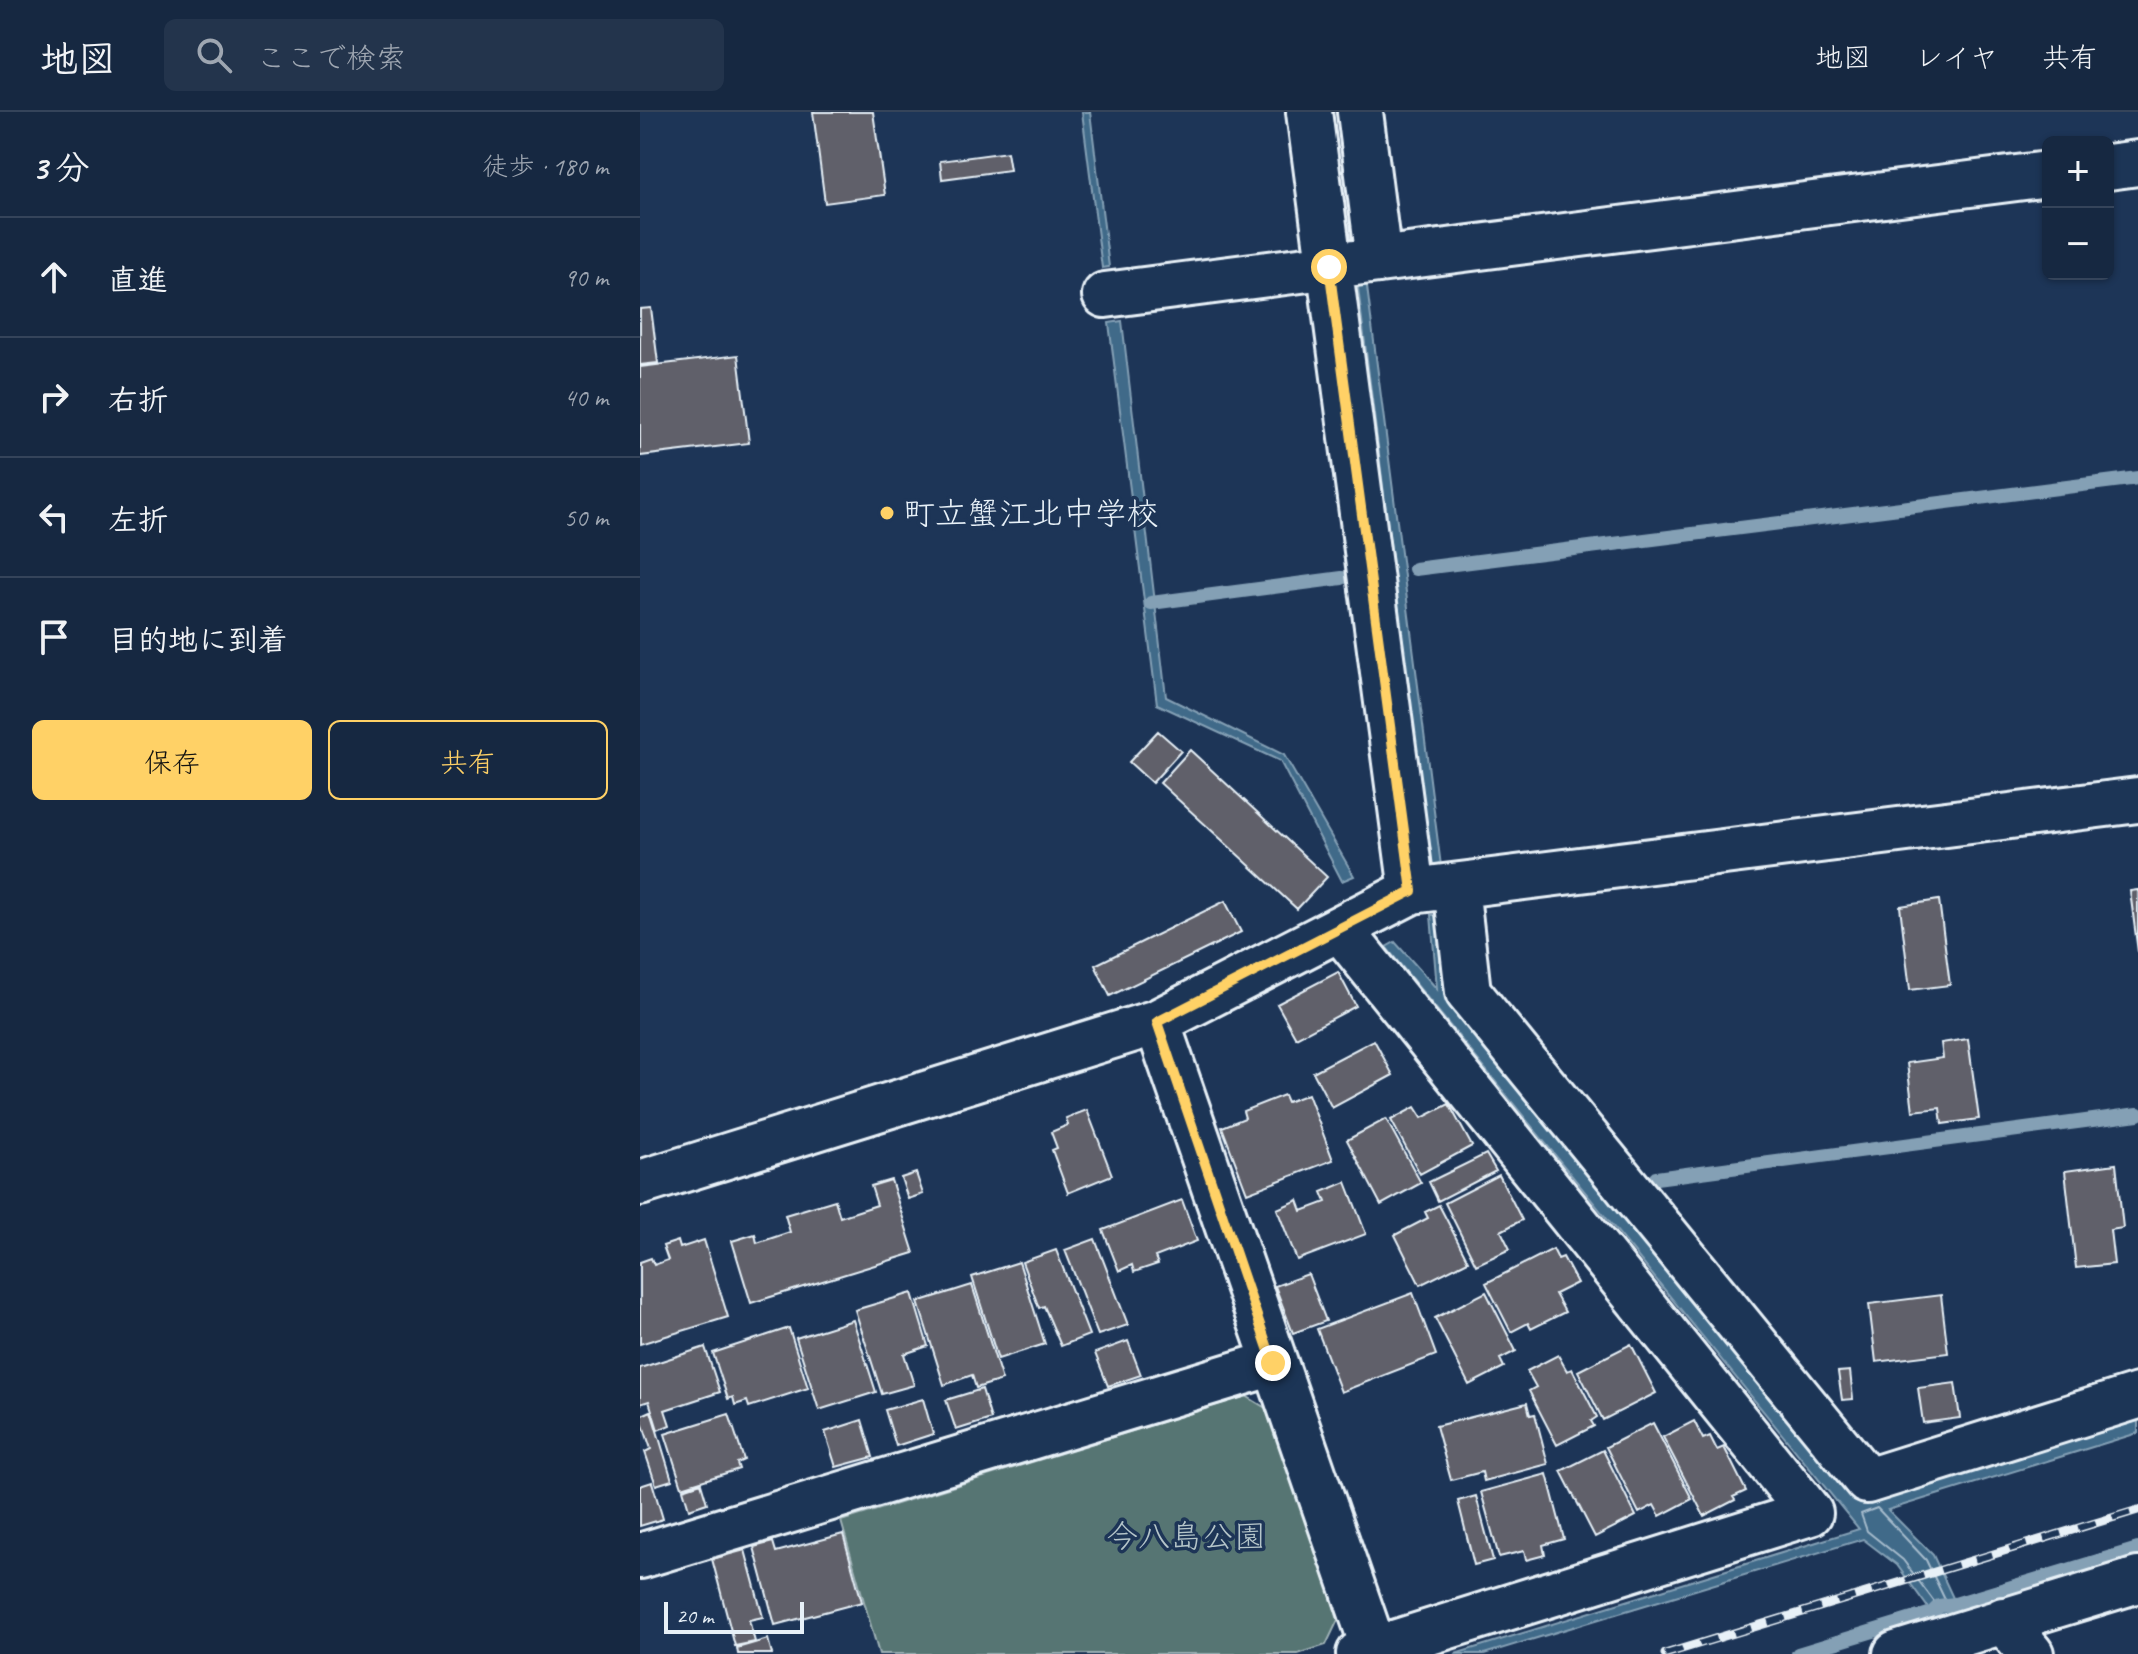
<!DOCTYPE html>
<html lang="ja">
<meta charset="utf-8">
<style>
:root{--surface:#162841;--page:#23344c;--text:#f1f3f6;--muted:#9ea6b1;--line:#35445a;--accent:#ffd166}
body{margin:0;font-family:Caveat,"Klee One",sans-serif;background:var(--page);color:var(--text)}
.controls{position:absolute;right:24px;top:24px;display:grid;overflow:hidden;border-radius:12px;box-shadow:0 2px 6px #0004}
.controls button{width:72px;height:72px;display:grid;place-items:center;padding:0;border:0;border-bottom:2px solid var(--line);background:var(--surface);color:var(--text);font:40px sans-serif}
.scale{position:absolute;left:24px;bottom:20px;width:140px;box-sizing:border-box;padding-left:8px;border:4px solid #e8f1f8;border-top:0;font-size:22px;line-height:28px;white-space:nowrap;color:#e8f1f8;-webkit-text-stroke:6px #1d3557;paint-order:stroke}
.stop{position:absolute;width:24px;height:24px;margin:-18px;border:6px solid #ffd166;border-radius:50%;background:#fff}
.stop.end{background:#ffd166;border-color:#fff;box-shadow:0 2px 8px #0008}
.list{margin:0;padding:0;list-style:none}
h2{display:flex;justify-content:space-between;align-items:center;height:104px;margin:0;padding:0 32px;font-size:34px}
h2 small{font-size:26px;font-weight:400;color:var(--muted)}
.list li{display:grid;grid-template-columns:52px 1fr auto;gap:24px;align-items:center;box-sizing:border-box;height:120px;padding:0 32px;border-top:2px solid var(--line)}
.list b{display:block;font-size:30px;white-space:nowrap}
.list em{font-size:26px;font-style:normal;color:var(--muted)}
.actions{display:flex;gap:16px;padding:24px 32px}
.actions a{flex:1;padding:18px 0;border:2px solid var(--accent);border-radius:12px;text-align:center;font-size:28px;color:var(--accent)}
.actions .main{background:var(--accent);color:#111}
.icon{flex:none;width:44px;height:44px;fill:none;stroke:currentColor;stroke-width:2;stroke-linecap:round;stroke-linejoin:round}
.map{position:relative;flex:none;width:1498px;height:1542px;overflow:hidden}
header{display:flex;align-items:center;gap:48px;box-sizing:border-box;height:112px;padding:0 40px;background:var(--surface);border-bottom:2px solid var(--line)}
header strong{font-size:38px}
nav{display:flex;gap:44px;margin-inline-start:auto;font-size:28px}
.search{width:560px;height:72px;background:var(--page);display:flex;align-items:center;gap:20px;box-sizing:border-box;padding:0 28px;border-radius:12px;color:var(--muted);font-size:30px}
main{display:flex}
aside{flex:1;background:var(--surface)}
.map>svg:first-child{display:block}
.green{fill:#567473;stroke:#9fb2b6;stroke-width:2}
.water{fill:#416a89;stroke:#84a0b5;stroke-width:2}
.lines{fill:none;stroke-linecap:round;stroke-linejoin:round}
.shore{stroke:#a5bbcc;stroke-width:2}
.stream{stroke:#84a0b5;stroke-width:14}
.building{fill:#60616a;stroke:#e8f1f8;stroke-width:2}
.street-casing{stroke:#e8f1f8;stroke-width:50}
.street{stroke:#1d3557;stroke-width:44}
.rail-casing{stroke:#e8f1f8;stroke-width:9}
.rail{stroke:#1d3557;stroke-width:6;stroke-dasharray:18;stroke-linecap:butt}
.route{stroke:#ffd166;stroke-width:10}
.poi-dot{fill:#ffd166;stroke:#1d3557;stroke-width:3}
.labels{text-anchor:middle;stroke-width:7;stroke-linejoin:round;paint-order:stroke}
.poi-label{font-size:32px;fill:#e8f1f8;stroke:#1d3557;text-anchor:start}
.park-label{font-size:32px;fill:#b5c5c9;stroke:#1d3557}
</style>
<header>
<strong>地図</strong>
<div class="search"><svg class="icon" aria-label="search" viewBox="0 0 24 24"><circle cx="10" cy="10" r="6"/><path d="M15 15l6 6"/></svg>ここで検索</div>
<nav><a>地図</a><a>レイヤ</a><a>共有</a></nav>
</header>
<main>
<aside>
<h2>3 分<small>徒歩 · 180 m</small></h2>
<ul class="list">
<li><svg class="icon" aria-label="ahead" viewBox="0 0 24 24"><path d="M12 20V5M6 11l6-6 6 6"/></svg><div><b>直進</b></div><em>90 m</em></li>
<li><svg class="icon" aria-label="right" viewBox="0 0 24 24"><path d="M7 20v-9h11M14 6l5 5-5 5"/></svg><div><b>右折</b></div><em>40 m</em></li>
<li><svg class="icon" aria-label="left" viewBox="0 0 24 24"><path d="M17 20v-9H6M10 6l-5 5 5 5"/></svg><div><b>左折</b></div><em>50 m</em></li>
<li><svg class="icon" aria-label="arrive" viewBox="0 0 24 24"><path d="M6 21V4h12l-3 4 3 4H6"/></svg><div><b>目的地に到着</b></div></li>
</ul>
<div class="actions"><a class="main">保存</a><a>共有</a></div>
</aside>
<div class="map">
<svg width="1498" height="1542" viewBox="0 0 1498 1542">
<rect width="100%" height="100%" fill="#1d3557"/>
<filter id="ink" filterUnits="userSpaceOnUse"><feTurbulence type="fractalNoise" baseFrequency=".0125" numOctaves="2"/><feDisplacementMap in="SourceGraphic" scale="16" xChannelSelector="R" yChannelSelector="G"/><feConvolveMatrix kernelMatrix="1 2 1 2 8 2 1 2 1" color-interpolation-filters="sRGB"/></filter>
<g filter="url(#ink)">
<path class="green" d="M 606,1284 L 637,1303 L 698,1508 L 686,1533 L 658,1542 L 239,1542 L 201,1409 Z"/>
<path class="water" d="M 442,0 L 450,0 L 469,155 L 462,156 Z
M 726,167 L 801,754 L 791,755 L 717,168 Z
M 482,209 L 526,585 L 644,643 L 714,764 L 702,769 L 640,649 L 517,592 L 469,211 Z
M 791,803 L 805,803 L 811,889 L 1225,1392 L 1498,1309 L 1498,1321 L 1248,1398 L 1293,1443 L 1320,1501 L 1297,1508 L 1257,1453 L 1223,1427 L 844,1542 L 815,1542 L 1219,1417 L 746,835 L 755,830 L 797,877 Z"/>
<g class="lines">
<path class="shore" d="M 1237,1396 L 1286,1448 L 1307,1492 L 1305,1497 L 1299,1496 L 1263,1448 L 1227,1419 L 1221,1402 Z"/>
<path class="stream" d="M 775,457 L 1498,366
M 511,491 L 702,466
M 1016,1066 L 1498,1002
M 1158,1542 L 1292,1501 L 1299,1494 L 1315,1492 L 1498,1437"/>
</g>
<path class="building" d="M 173,0 L 233,0 L 245,83 L 185,91 Z
M 367,40 L 370,58 L 302,67 L 300,49 Z
M 11,196 L 18,251 L 0,253 L 0,197 Z
M 98,243 L 109,331 L 0,344 L 0,255 Z
M 518,619 L 541,639 L 512,671 L 489,650 Z
M 550,638 L 687,765 L 657,797 L 520,671 Z
M 1498,778 L 1498,840 L 1490,779 Z
M 1299,788 L 1310,873 L 1270,878 L 1260,794 Z
M 585,789 L 601,820 L 470,884 L 455,853 Z
M 698,860 L 716,894 L 656,926 L 637,892 Z
M 1328,927 L 1339,1007 L 1302,1012 L 1300,996 L 1273,999 L 1267,951 L 1303,946 L 1301,931 Z
M 734,928 L 753,963 L 692,996 L 673,960 Z
M 668,982 L 693,1048 L 607,1081 L 582,1015 L 605,1006 L 603,999 L 644,983 L 647,990 Z
M 809,992 L 832,1034 L 780,1062 L 751,1008 L 775,995 L 782,1006 Z
M 447,998 L 472,1063 L 428,1081 L 412,1038 L 417,1036 L 411,1020 L 428,1013 L 426,1006 Z
M 746,1007 L 781,1071 L 741,1093 L 707,1028 Z
M 846,1042 L 856,1059 L 798,1089 L 789,1070 Z
M 1476,1052 L 1483,1116 L 1470,1118 L 1474,1152 L 1436,1156 L 1425,1059 Z
M 276,1061 L 283,1082 L 268,1087 L 261,1066 Z
M 859,1063 L 882,1108 L 861,1119 L 870,1137 L 836,1153 L 805,1091 Z
M 251,1068 L 274,1141 L 111,1191 L 92,1129 L 115,1122 L 117,1131 L 150,1120 L 145,1103 L 195,1088 L 200,1105 L 237,1093 L 231,1074 Z
M 706,1070 L 726,1122 L 657,1148 L 637,1097 L 658,1088 L 662,1099 L 686,1090 L 682,1080 Z
M 542,1088 L 557,1129 L 515,1145 L 518,1152 L 494,1160 L 492,1153 L 479,1159 L 463,1118 Z
M 799,1093 L 828,1149 L 780,1173 L 755,1123 L 788,1106 L 785,1100 Z
M 455,1127 L 488,1213 L 458,1223 L 425,1138 Z
M 64,1128 L 88,1205 L 0,1232 L 0,1150 L 11,1146 L 14,1153 L 28,1148 L 23,1134 L 38,1129 L 40,1136 Z
M 913,1137 L 918,1147 L 923,1145 L 937,1171 L 915,1182 L 925,1200 L 891,1217 L 888,1211 L 871,1220 L 846,1171 Z
M 416,1138 L 449,1223 L 421,1234 L 404,1194 L 399,1196 L 382,1150 Z
M 379,1150 L 405,1232 L 358,1247 L 332,1165 Z
M 668,1162 L 686,1209 L 653,1221 L 635,1174 Z
M 332,1173 L 362,1268 L 336,1276 L 332,1263 L 304,1273 L 278,1190 Z
M 846,1180 L 876,1239 L 860,1247 L 864,1255 L 829,1273 L 795,1206 Z
M 272,1181 L 288,1234 L 264,1242 L 274,1273 L 242,1282 L 215,1198 Z
M 773,1181 L 796,1243 L 701,1280 L 677,1217 Z
M 1301,1183 L 1308,1241 L 1236,1250 L 1229,1192 Z
M 213,1208 L 236,1280 L 179,1298 L 156,1226 Z
M 149,1216 L 168,1276 L 109,1295 L 107,1289 L 95,1293 L 93,1285 L 88,1287 L 73,1241 Z
M 488,1229 L 501,1263 L 468,1274 L 455,1241 Z
M 991,1232 L 1016,1281 L 963,1308 L 938,1259 Z
M 65,1235 L 80,1280 L 25,1298 L 30,1313 L 18,1318 L 9,1289 L 0,1292 L 0,1256 Z
M 918,1243 L 927,1259 L 932,1257 L 957,1305 L 951,1309 L 954,1314 L 917,1333 L 889,1279 L 896,1275 L 887,1259 Z
M 1210,1259 L 1213,1287 L 1202,1288 L 1198,1260 Z
M 1315,1271 L 1320,1306 L 1283,1311 L 1278,1276 Z
M 342,1277 L 351,1307 L 316,1318 L 306,1288 Z
M 283,1287 L 293,1322 L 256,1334 L 245,1298 Z
M 887,1291 L 890,1303 L 895,1302 L 908,1352 L 844,1369 L 842,1360 L 811,1368 L 796,1314 Z
M 11,1299 L 32,1368 L 16,1373 L 5,1340 L 11,1337 L 0,1304 Z
M 89,1302 L 104,1348 L 97,1351 L 99,1357 L 42,1375 L 25,1322 Z
M 222,1308 L 233,1345 L 196,1355 L 185,1320 Z
M 1054,1309 L 1063,1327 L 1070,1324 L 1077,1338 L 1084,1335 L 1106,1379 L 1093,1385 L 1095,1388 L 1064,1404 L 1023,1325 Z
M 1013,1311 L 1052,1387 L 1020,1404 L 1014,1393 L 999,1401 L 966,1335 Z
M 963,1338 L 996,1404 L 955,1425 L 921,1359 Z
M 907,1362 L 924,1427 L 903,1433 L 905,1443 L 886,1448 L 884,1439 L 859,1445 L 841,1380 Z
M 12,1370 L 23,1407 L 0,1414 L 0,1374 Z
M 61,1371 L 67,1391 L 49,1397 L 43,1377 Z
M 836,1384 L 853,1448 L 834,1453 L 818,1389 Z
M 203,1422 L 222,1490 L 135,1513 L 114,1435 L 133,1430 L 136,1440 Z
M 105,1438 L 123,1505 L 109,1508 L 115,1530 L 95,1534 L 72,1447 Z
M 128,1527 L 132,1542 L 98,1542 L 97,1536 Z"/>
<g class="lines">
<defs>
<path id="street" d="M 669,0 L 772,779
M 720,0 L 739,148
M 1468,55 L 1498,51
M 465,183 L 1408,62
M 816,774 L 828,880 L 1227,1369 L 1498,1284
M 700,817 L 1170,1401 L 719,1542
M 517,910 L 734,1537
M 0,1071 L 517,910 L 772,779 L 1498,688
M 0,1444 L 633,1251
M 1363,1508 L 1391,1542
M 1256,1542 L 1498,1468"/>
</defs>
<use href="#street" class="street-casing"/>
<use href="#street" class="street"/>
<defs>
<path id="rail" d="M 1025,1542 L 1498,1398"/>
</defs>
<use href="#rail" class="rail-casing"/>
<use href="#rail" class="rail"/>
</g>
</g>
<g class="lines" filter="url(#ink)">
<path class="route" d="M 633,1251 L 517,910 L 772,779 L 689,155"/>
</g>
<circle class="poi-dot" cx="247" cy="401" r="8"/>
<g class="labels">
<g class="poi-label">
<text x="263" y="412">町立蟹江北中学校</text>
</g>
<g class="park-label">
<text x="546" y="1435">今八島公園</text>
</g>
</g>
</svg>
<div class="controls">
<button>+</button>
<button>−</button>
</div>
<div class="scale">20 m</div>
<div class="stop" style="left:689px;top:155px"></div>
<div class="stop end" style="left:633px;top:1251px"></div>
</div>
</main>
